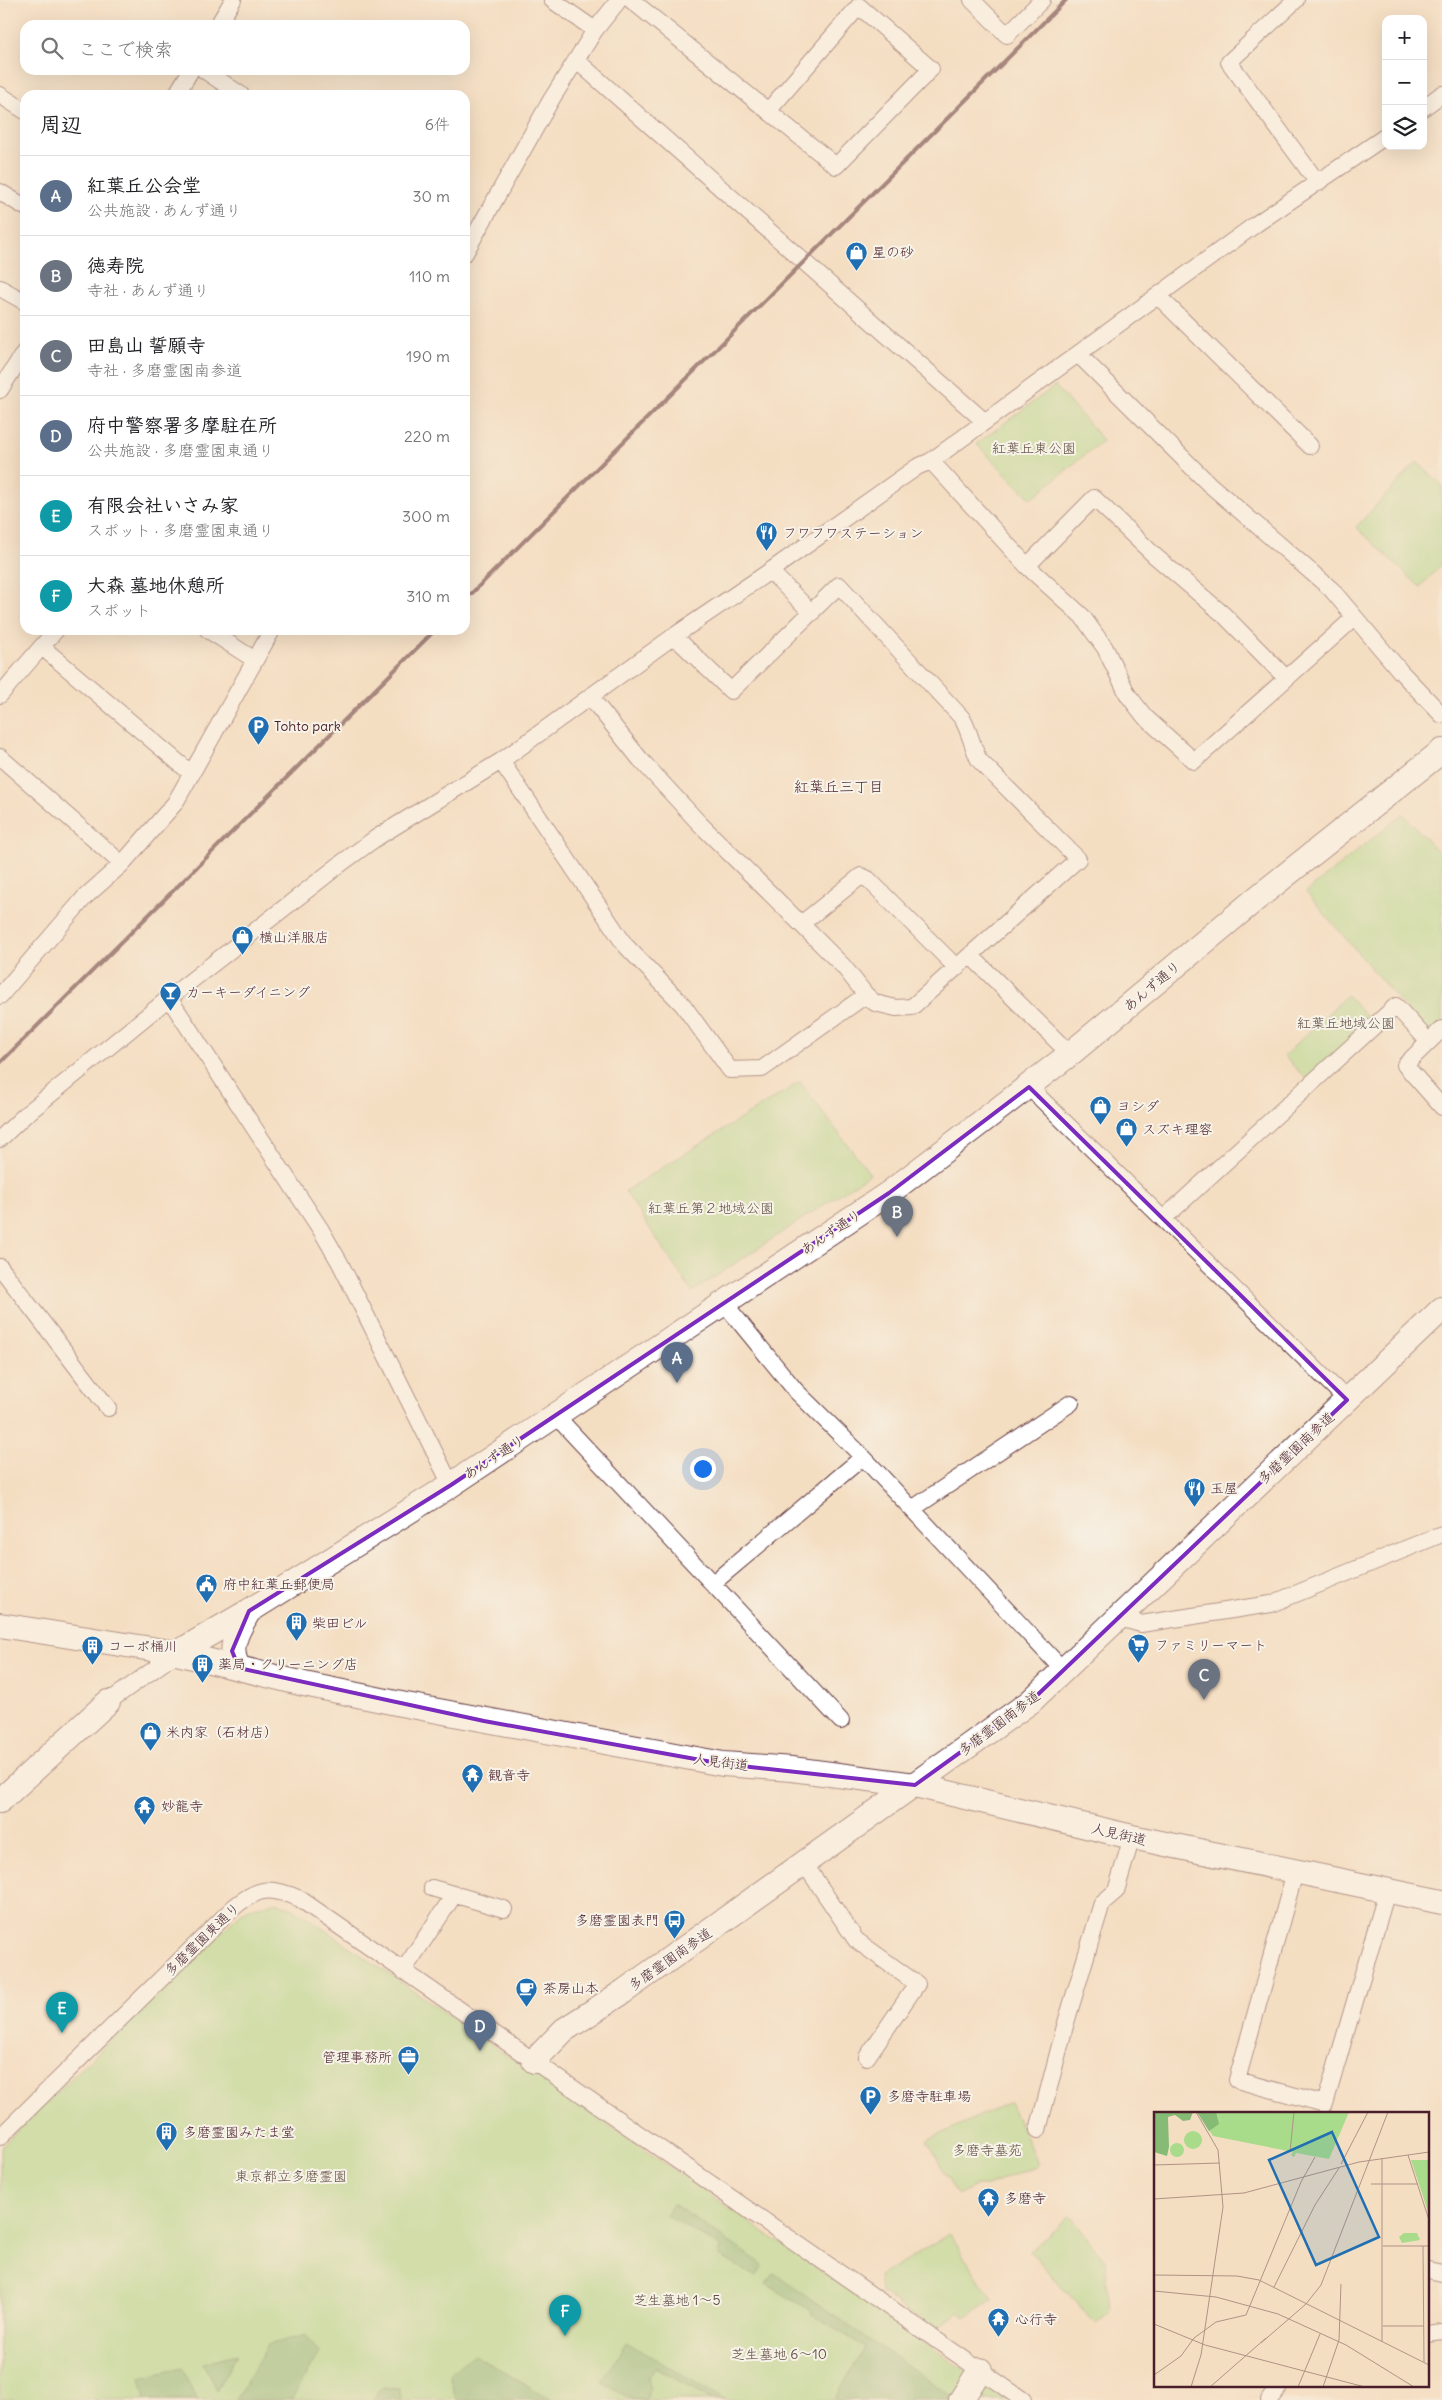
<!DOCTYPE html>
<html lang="ja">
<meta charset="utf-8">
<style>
:root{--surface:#fff;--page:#f2f2f2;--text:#202124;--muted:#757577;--line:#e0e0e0;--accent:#d93025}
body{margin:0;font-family:Delius,"Klee One",sans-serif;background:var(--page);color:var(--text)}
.controls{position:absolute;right:15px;top:15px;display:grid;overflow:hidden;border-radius:10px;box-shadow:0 5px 20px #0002}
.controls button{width:45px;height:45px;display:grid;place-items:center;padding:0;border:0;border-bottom:1px solid var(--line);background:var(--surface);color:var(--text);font:25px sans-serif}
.you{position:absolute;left:702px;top:1468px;width:18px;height:18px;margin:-12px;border:4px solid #fff;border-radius:50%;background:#1a73e8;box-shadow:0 0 0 8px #1a73e833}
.badge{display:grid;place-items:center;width:32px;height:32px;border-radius:50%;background:var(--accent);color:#fff;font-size:16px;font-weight:700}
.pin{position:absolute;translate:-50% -41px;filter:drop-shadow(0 1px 2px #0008)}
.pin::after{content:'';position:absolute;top:26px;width:18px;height:15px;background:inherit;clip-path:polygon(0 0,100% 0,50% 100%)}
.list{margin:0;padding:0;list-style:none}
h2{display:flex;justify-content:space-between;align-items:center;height:65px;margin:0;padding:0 20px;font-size:21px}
h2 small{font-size:16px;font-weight:400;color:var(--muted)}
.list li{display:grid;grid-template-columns:32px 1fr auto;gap:15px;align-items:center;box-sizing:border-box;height:80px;padding:0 20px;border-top:1px solid var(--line)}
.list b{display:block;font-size:19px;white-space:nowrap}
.list p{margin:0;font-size:16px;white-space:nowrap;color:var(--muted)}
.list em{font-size:16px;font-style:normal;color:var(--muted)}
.icon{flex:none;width:28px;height:28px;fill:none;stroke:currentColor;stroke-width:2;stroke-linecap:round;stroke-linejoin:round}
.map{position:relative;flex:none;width:1442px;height:2400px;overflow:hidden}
.search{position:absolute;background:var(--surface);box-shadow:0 5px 20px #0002;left:20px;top:20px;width:450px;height:55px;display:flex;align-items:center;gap:12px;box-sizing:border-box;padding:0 18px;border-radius:15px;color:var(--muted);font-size:19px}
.panel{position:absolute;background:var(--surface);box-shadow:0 5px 20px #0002;left:20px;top:90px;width:450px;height:545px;border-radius:15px}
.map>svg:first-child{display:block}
.green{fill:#a8db8a;stroke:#797d5a}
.forest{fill:#86bb76;stroke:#686d50}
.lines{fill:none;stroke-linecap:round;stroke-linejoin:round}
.street-casing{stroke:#643c42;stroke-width:18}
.secondary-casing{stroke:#643c42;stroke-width:26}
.street{stroke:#fff;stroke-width:16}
.secondary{stroke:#fff;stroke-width:24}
.rail{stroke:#4a1f2b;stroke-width:4}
.marked{fill:none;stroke:#7b2cbf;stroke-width:4;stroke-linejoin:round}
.labels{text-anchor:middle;stroke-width:4;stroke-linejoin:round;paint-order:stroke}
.poi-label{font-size:14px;fill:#4a1f2b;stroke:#f7f3e8;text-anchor:start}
.park-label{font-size:14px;fill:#624e43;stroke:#f7f3e8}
.street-label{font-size:14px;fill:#4a1f2b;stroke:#f7f3e8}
.neighbourhood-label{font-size:15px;fill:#4a1f2b;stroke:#f7f3e8}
.inset-road{fill:none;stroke:#b09286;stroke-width:1}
.view{fill:#1f6fb2;fill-opacity:0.15;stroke:#1f6fb2;stroke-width:2.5}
.inset-edge{fill:none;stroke:#4a1f2b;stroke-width:2.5}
</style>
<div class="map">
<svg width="1442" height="2400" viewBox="0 0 1442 2400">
<rect width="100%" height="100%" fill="#f7f3e8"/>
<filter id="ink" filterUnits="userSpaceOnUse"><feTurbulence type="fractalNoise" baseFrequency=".02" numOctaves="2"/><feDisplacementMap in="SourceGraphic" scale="10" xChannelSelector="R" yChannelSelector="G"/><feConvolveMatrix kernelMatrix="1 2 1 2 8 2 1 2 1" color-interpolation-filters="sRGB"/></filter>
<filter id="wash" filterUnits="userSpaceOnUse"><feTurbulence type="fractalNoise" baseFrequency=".0096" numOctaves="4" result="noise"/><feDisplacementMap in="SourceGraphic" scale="20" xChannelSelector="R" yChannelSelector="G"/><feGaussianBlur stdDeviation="1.12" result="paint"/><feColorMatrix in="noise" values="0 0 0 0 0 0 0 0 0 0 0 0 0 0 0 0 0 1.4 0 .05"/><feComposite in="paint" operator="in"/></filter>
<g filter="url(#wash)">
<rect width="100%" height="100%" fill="#f4dec2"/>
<path class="green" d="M 1055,386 L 1103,440 L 1031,499 L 976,444 Z
M 1417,462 L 1442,485 L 1442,564 L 1420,587 L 1356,527 Z
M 1403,814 L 1442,856 L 1442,1022 L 1433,1031 L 1425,1031 L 1306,892 Z
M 1347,995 L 1375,1025 L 1306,1079 L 1284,1056 Z
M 800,1082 L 870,1174 L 692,1292 L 625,1191 Z
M 277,1902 L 299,1912 L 1008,2400 L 0,2400 L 0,2148 L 240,1914 L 253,1907 Z
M 1010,2102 L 1038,2165 L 988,2186 L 976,2186 L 957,2195 L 927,2140 Z
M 1070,2216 L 1105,2260 L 1110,2311 L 1095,2323 L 1030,2251 Z
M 950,2234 L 992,2300 L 965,2318 L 960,2312 L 934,2329 L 881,2293 L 879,2276 Z"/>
<path class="forest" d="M 673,2204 L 763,2265 L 756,2277 L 718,2255 L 722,2248 L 666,2215 Z
M 773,2273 L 950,2395 L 949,2400 L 834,2400 L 865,2347 L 811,2314 L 812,2311 L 766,2284 Z
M 306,2335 L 319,2353 L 291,2400 L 236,2400 L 268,2345 Z
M 626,2342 L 725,2400 L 712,2400 L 655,2367 L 648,2378 L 651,2389 L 645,2400 L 633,2400 L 602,2382 Z
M 474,2354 L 551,2400 L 456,2400 L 449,2374 Z
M 237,2355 L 216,2390 L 203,2363 Z
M 182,2368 L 197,2400 L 145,2400 L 140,2378 Z
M 380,2388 L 399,2389 L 402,2400 L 373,2400 Z"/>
</g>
<g filter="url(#ink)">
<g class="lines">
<defs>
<path id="street" d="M 552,0 L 595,30
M 631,0 L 836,166 L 931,69 L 859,6 L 768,111
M 972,0 L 1007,35 L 1042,0
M 1296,0 L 1229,62 L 1318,183
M 218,25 L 233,0
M 576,60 L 984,421
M 204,70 L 241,95
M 0,95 L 25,111
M 176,95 L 191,70
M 1423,108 L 1442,94
M 0,192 L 25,207
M 465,253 L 551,100 L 595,30 L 619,0
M 0,288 L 25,302
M 1158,296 L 1310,446
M 1078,354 L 1209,484 L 1331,589 L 1401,672 L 1442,715
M 0,390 L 25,351
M 931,461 L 1027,566 L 1082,616 L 1105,648 L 1128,695 L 1145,717 L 1194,761 L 1354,618
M 1027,566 L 1094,498 L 1155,556 L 1224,615 L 1286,678
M 770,571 L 812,613
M 208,630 L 255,660
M 42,647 L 192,774
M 0,695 L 56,630
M 591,698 L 640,759 L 699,823 L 801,924 L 844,967 L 866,995 L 875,1003 L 896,1008 L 912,1007 L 1078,859 L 979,760 C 972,746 970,732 962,718 L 839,585 L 731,691 L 674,636
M 0,757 L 122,864
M 501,761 L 625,945 L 683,1005 L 730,1070 L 762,1069 L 866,995
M 801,924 L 861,876 L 868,879 L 957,968
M 971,956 L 1070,1054
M 0,996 L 85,897 L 122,864 L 175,803 L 272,630
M 169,998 L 321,1230 L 340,1263 L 451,1485
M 1442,1029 L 1405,1065 L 1442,1107
M 1029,1087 L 1347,1400
M 0,1139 L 24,1116 L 169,998 L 343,862 L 376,838 L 501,761 L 674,636 L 770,571 L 917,467 L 931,461 L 1256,224 L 1386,136
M 1163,1219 L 1396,1006 L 1428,1041
M 0,1267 L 108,1408
M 724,1303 L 796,1391 L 863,1457 L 1063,1670
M 556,1416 L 841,1721
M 912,1509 L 1071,1403
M 712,1584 L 863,1457
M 1116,1617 L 1141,1624 L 1271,1604 L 1442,1534
M 108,1702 L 177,1653
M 804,1863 L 856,1940 L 917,1984 L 867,2057
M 1295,1872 L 1237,2080 L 1325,2104 L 1387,1891
M 432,1888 L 504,1909
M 403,1971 L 454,1895
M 1038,2130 L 1065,2026 L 1102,1903 L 1116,1891 L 1132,1837
M 0,2137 L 233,1908 C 258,1887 270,1886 300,1899 L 1023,2400
M 1428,2270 L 1442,2273
M 1428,2334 L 1442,2332
M 1269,2400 L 1280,2386"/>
<path id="secondary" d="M 0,1625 L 177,1653 L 304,1684 L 401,1704 L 723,1764 L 792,1769 L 915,1785 L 1132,1837 L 1442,1902
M 177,1653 L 249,1611 L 451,1485 L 889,1193 L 1070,1054 L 1257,898 L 1442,751
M 239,1668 C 226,1648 238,1630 249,1611
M 0,1801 L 108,1702
M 534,2061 L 564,2030 L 623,1992 L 1030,1702 L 1442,1309
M 961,2400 L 980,2370"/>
</defs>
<use href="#street" class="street-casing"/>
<use href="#secondary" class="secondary-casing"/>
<use href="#street" class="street"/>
<use href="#secondary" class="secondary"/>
<path class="rail" d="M 465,600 L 1066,0
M 0,1063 L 435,630"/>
</g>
</g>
<path d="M0 0H1442V2400H0ZM 1029,1087 L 1347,1400 L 1030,1702 L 915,1785 L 723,1764 L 484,1721 L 239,1668 L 232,1651 L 249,1611 L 451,1485 L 889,1193 Z" fill="#f4dec2" fill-opacity=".55" fill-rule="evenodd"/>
<path class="marked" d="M 1029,1087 L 1347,1400 L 1030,1702 L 915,1785 L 723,1764 L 484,1721 L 239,1668 L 232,1651 L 249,1611 L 451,1485 L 889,1193 Z"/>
<defs>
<symbol id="shop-pin" viewBox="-11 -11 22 30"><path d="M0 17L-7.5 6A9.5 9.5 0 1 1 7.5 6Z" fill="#1f6fb2" stroke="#f7f3e8"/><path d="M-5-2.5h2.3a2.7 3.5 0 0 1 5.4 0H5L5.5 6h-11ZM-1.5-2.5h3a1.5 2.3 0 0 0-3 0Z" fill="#fff"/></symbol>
<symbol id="restaurant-pin" viewBox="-11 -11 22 30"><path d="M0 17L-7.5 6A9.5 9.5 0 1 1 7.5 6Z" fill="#1f6fb2" stroke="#f7f3e8"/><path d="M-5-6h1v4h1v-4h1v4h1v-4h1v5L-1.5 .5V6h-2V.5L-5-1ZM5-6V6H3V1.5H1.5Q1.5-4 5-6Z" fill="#fff"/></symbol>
<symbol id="parking-pin" viewBox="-11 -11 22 30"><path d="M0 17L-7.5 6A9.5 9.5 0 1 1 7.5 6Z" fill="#1f6fb2" stroke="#f7f3e8"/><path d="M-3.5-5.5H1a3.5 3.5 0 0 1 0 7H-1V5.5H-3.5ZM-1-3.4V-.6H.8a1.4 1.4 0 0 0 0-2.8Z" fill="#fff"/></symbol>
<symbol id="bar-pin" viewBox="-11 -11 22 30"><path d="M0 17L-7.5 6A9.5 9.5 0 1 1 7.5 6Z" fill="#1f6fb2" stroke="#f7f3e8"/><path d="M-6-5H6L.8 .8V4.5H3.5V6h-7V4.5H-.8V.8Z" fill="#fff"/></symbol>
<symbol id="civic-pin" viewBox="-11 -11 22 30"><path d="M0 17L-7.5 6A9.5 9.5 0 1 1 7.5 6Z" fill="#1f6fb2" stroke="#f7f3e8"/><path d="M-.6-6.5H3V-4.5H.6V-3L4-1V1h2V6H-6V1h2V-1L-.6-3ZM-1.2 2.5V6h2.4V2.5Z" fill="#fff"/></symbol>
<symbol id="building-pin" viewBox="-11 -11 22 30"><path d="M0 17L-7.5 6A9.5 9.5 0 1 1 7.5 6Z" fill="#1f6fb2" stroke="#f7f3e8"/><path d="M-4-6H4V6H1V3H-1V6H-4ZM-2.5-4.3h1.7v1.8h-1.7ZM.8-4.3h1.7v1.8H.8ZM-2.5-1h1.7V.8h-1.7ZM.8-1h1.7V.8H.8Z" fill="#fff"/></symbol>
<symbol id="supermarket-pin" viewBox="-11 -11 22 30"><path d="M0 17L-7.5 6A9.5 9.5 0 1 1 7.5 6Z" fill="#1f6fb2" stroke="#f7f3e8"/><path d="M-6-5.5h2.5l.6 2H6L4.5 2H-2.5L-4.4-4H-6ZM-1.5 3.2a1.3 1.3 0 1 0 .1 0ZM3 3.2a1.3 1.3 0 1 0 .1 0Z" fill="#fff"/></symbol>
<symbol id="temple-pin" viewBox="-11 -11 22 30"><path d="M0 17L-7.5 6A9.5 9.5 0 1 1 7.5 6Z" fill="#1f6fb2" stroke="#f7f3e8"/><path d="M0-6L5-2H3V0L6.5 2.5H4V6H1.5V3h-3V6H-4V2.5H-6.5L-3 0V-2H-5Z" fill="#fff"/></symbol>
<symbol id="bus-pin" viewBox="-11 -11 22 30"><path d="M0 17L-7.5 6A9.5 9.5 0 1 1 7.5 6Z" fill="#1f6fb2" stroke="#f7f3e8"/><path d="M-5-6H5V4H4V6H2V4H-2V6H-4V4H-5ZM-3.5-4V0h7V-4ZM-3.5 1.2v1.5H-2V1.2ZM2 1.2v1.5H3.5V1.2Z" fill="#fff"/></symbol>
<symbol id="cafe-pin" viewBox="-11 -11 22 30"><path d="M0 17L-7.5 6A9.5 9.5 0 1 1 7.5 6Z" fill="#1f6fb2" stroke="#f7f3e8"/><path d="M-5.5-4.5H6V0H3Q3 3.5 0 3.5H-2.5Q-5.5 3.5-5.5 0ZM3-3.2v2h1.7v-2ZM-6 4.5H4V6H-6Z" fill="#fff"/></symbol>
<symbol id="office-pin" viewBox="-11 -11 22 30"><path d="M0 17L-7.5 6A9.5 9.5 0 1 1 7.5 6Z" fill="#1f6fb2" stroke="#f7f3e8"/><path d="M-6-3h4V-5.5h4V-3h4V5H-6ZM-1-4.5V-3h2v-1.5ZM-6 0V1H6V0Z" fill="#fff"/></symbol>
</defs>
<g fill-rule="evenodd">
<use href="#shop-pin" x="844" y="240" width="25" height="34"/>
<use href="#restaurant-pin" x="754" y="520" width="25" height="34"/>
<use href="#parking-pin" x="246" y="714" width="25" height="34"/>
<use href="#shop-pin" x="230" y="924" width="25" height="34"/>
<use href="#bar-pin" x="158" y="980" width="25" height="34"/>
<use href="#shop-pin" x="1088" y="1094" width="25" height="34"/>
<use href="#shop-pin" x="1114" y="1116" width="25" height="34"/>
<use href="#restaurant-pin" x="1182" y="1476" width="25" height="34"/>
<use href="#civic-pin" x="194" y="1572" width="25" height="34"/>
<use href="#building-pin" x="284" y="1610" width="25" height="34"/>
<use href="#supermarket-pin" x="1126" y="1632" width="25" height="34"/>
<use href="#building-pin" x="80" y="1634" width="25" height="34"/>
<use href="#building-pin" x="190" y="1652" width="25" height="34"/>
<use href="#shop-pin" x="138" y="1720" width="25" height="34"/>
<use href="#temple-pin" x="460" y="1762" width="25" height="34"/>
<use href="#temple-pin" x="132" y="1794" width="25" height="34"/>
<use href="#bus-pin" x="662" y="1908" width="25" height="34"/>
<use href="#cafe-pin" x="514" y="1976" width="25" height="34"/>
<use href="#office-pin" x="396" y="2044" width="25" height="34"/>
<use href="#parking-pin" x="858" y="2084" width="25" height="34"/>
<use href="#building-pin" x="154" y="2120" width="25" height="34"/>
<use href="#temple-pin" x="976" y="2186" width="25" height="34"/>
<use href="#temple-pin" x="986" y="2306" width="25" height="34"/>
</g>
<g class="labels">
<g class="poi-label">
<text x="872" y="257">星の砂</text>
<text x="783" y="538">フワフワステーション</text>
<text x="274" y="731">Tohto park</text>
<text x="259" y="942">横山洋服店</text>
<text x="186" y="997">カーキーダイニング</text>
<text x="1117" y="1111">ヨシダ</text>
<text x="1142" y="1134">スズキ理容</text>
<text x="1210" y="1493">玉屋</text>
<text x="223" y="1589">府中紅葉丘郵便局</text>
<text x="312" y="1628">柴田ビル</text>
<text x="1155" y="1650">ファミリーマート</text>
<text x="108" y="1651">コーポ桶川</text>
<text x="218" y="1669">薬局・クリーニング店</text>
<text x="166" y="1737">米内家（石材店）</text>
<text x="488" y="1780">観音寺</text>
<text x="161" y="1811">妙龍寺</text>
<text x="659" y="1925" text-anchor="end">多磨霊園表門</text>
<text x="543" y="1993">茶房山本</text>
<text x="392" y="2062" text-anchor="end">管理事務所</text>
<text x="887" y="2101">多磨寺駐車場</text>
<text x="183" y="2137">多磨霊園みたま堂</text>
<text x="1004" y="2203">多磨寺</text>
<text x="1015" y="2324">心行寺</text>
</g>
<g class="park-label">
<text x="1034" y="453">紅葉丘東公園</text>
<text x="1346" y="1028">紅葉丘地域公園</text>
<text x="711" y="1213">紅葉丘第２地域公園</text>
<text x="987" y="2155">多磨寺墓苑</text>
<text x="291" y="2181">東京都立多磨霊園</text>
<text x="677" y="2305">芝生墓地 1～5</text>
<text x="779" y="2359">芝生墓地 6～10</text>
</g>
<g class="street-label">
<text transform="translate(1152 986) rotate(-40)" y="5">あんず通り</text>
<text transform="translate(831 1232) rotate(-34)" y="5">あんず通り</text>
<text transform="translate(1296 1448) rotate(-43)" y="5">多磨霊園南参道</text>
<text transform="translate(494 1457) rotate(-33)" y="5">あんず通り</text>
<text transform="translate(999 1723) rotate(-37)" y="5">多磨霊園南参道</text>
<text transform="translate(721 1762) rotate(7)" y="5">人見街道</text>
<text transform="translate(1119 1834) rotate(13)" y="5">人見街道</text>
<text transform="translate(202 1939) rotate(-44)" y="5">多磨霊園東通り</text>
<text transform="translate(670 1959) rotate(-35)" y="5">多磨霊園南参道</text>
</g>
<g class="neighbourhood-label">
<text x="839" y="792">紅葉丘三丁目</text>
</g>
</g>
<g transform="translate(1154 2112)">
<rect width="275" height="275" fill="#f4dec2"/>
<path d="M 43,0 L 195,0 L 175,47 L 142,41 L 140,45 L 137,43 L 139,40 L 59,24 ZM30 28a9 9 0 1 1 18 0a9 9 0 1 1-18 0ZM16 38a7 7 0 1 1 14 0a7 7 0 1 1-14 0ZM 257,48 L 275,48 L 275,103 L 267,78 ZM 250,121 L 263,121 L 266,128 L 248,131 L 245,125 Z" fill="#a8db8a"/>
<path d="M 4,0 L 39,0 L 36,8 L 29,9 L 21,3 L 14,5 L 15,35 L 13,44 L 0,40 L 0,2 ZM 43,0 L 62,0 L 65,12 L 55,19 Z" fill="#86bb76"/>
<path class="inset-road" d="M 136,40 L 140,0M 254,43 L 275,108M 228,46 L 228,230M 187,52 L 214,0M 0,53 L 66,51M 217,72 L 264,72M 0,87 L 90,81 L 205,50 L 275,40M 229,134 L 275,134M 269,134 L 270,250M 0,163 L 83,164 L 105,168 L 275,253M 120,175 L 161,93 L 185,56M 0,179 L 62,185 L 124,202 L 192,233 L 260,275M 0,212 L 51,233 L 211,275M 229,214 L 270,214M 107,231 L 152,192 L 167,173 L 234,0M 0,263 L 27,244 L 40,226 L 62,210 L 92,203 L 147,70 L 161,45M 37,275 L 47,243 L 69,95 L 64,38 L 42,0M 56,275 L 112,226M 144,275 L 166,222M 169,275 L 185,228 L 187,172"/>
<path class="view" d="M 178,20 L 225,125 L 162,153 L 115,48 Z"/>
<rect width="275" height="275" class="inset-edge"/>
</g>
</svg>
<div class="controls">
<button>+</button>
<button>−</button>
<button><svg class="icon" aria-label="layers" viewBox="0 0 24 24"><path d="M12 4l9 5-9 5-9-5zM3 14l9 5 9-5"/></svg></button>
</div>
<div class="you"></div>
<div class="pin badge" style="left:677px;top:1383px;background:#5c6f8a">A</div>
<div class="pin badge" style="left:897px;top:1237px;background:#6b7280">B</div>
<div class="pin badge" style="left:1204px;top:1700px;background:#6b7280">C</div>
<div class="pin badge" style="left:480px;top:2051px;background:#5c6f8a">D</div>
<div class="pin badge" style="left:62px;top:2033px;background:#0f9aa8">E</div>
<div class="pin badge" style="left:565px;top:2336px;background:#0f9aa8">F</div>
<div class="search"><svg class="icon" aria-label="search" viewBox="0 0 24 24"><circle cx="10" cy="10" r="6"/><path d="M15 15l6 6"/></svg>ここで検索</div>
<section class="panel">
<h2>周辺<small>6件</small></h2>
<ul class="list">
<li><span class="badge" style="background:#5c6f8a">A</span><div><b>紅葉丘公会堂</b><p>公共施設 · あんず通り</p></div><em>30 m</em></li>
<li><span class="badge" style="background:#6b7280">B</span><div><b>徳寿院</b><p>寺社 · あんず通り</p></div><em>110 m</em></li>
<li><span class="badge" style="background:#6b7280">C</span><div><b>田島山 誓願寺</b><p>寺社 · 多磨霊園南参道</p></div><em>190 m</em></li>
<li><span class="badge" style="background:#5c6f8a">D</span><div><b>府中警察署多摩駐在所</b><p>公共施設 · 多磨霊園東通り</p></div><em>220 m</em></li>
<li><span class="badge" style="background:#0f9aa8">E</span><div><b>有限会社いさみ家</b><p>スポット · 多磨霊園東通り</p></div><em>300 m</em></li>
<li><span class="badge" style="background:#0f9aa8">F</span><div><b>大森 墓地休憩所</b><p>スポット</p></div><em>310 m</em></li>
</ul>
</section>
</div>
